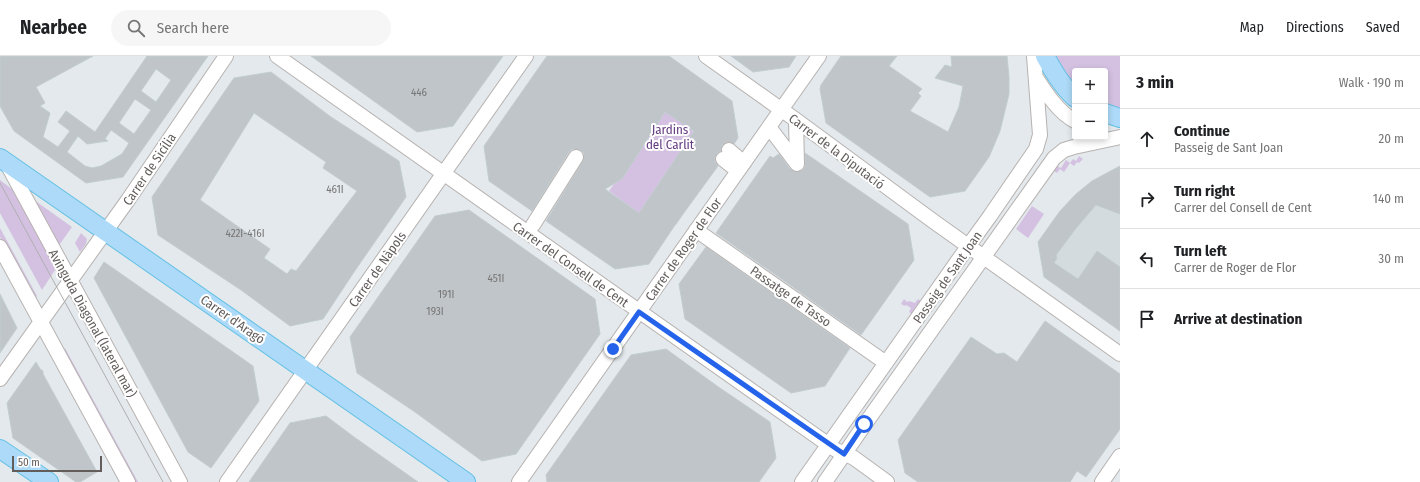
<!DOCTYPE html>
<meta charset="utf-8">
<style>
:root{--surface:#fff;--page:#f6f6f6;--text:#202124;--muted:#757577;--line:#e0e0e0}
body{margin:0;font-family:"Fira Sans Condensed",sans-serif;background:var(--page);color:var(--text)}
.controls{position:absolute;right:12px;top:12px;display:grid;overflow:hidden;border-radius:4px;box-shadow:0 2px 6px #0003}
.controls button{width:36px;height:36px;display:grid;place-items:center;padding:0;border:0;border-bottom:1px solid var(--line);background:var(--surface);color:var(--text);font:20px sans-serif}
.scale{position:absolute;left:12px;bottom:10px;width:90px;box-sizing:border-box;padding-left:4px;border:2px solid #625c5b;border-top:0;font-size:11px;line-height:14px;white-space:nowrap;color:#625c5b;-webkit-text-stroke:3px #fff;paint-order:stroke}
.stop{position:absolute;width:12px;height:12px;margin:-9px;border:3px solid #2563eb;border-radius:50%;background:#fff}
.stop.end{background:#2563eb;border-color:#fff;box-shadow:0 1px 4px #0008}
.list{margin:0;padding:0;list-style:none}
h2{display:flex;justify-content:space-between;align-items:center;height:52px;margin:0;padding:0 16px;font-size:17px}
h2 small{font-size:13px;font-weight:400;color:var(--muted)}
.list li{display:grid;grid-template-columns:26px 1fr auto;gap:12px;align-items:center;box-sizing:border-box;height:60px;padding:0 16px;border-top:1px solid var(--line)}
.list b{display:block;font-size:15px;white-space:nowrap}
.list p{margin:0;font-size:13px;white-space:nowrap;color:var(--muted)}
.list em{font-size:13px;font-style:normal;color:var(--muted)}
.icon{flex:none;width:22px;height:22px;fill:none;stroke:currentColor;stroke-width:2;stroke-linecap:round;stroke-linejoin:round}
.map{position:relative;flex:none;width:1120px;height:426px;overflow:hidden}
header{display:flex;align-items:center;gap:24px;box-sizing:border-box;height:56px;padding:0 20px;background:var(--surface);border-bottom:1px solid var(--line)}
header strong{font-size:19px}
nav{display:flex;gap:22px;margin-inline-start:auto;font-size:14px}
.search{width:280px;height:36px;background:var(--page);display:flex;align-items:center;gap:10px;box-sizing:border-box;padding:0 14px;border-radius:22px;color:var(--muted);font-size:15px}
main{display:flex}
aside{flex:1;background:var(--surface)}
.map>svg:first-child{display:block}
.education{fill:#d4dbdf}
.green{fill:#d4c1e2}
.building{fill:#bfc5c8;stroke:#c2cdd1;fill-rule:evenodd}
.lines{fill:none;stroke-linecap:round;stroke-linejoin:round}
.minor-casing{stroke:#b7b2b0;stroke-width:16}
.major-casing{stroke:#64c1e5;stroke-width:20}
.minor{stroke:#fff;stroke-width:14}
.major{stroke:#addaf8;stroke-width:18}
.tram{stroke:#b0afaf;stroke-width:1}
.route{stroke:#2563eb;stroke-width:5}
.labels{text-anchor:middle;stroke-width:4;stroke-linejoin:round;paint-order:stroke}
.number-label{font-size:11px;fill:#797676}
.park-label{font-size:13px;fill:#653c80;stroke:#fff}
.street-label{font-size:13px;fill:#625c5b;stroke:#fff}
</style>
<header>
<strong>Nearbee</strong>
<div class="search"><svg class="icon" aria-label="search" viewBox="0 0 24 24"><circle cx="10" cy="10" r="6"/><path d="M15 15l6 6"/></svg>Search here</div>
<nav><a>Map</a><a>Directions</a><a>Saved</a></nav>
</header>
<main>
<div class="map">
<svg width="1120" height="426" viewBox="0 0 1120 426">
<rect width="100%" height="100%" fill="#e3e9ec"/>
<path class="education" d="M 1074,140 L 1120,158 L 1120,275 L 1044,221 L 1038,186 L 1055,162 Z"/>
<path class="green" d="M 1053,0 L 1120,0 L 1120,56 L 1105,52 L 1105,15 L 1075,15 L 1075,33 Z
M 665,56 L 692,73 L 693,77 L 653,136 L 684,157 L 676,169 L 645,148 L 639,157 L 609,135 L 614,128 L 622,123 Z
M 1079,100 L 1083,103 L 1079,107 L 1077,106 L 1074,110 L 1070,107 L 1064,116 L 1060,113 L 1057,117 L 1054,115 L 1057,110 L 1061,112 L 1066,104 L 1070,107 L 1073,103 L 1076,105 Z
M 0,124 L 16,136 L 57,211 L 42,234 L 0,157 Z
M 34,144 L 72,171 L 57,192 Z
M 1032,150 L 1044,158 L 1028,182 L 1016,173 Z
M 0,172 L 37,240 L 34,243 L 0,181 Z
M 81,177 L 87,183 L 86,188 L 80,196 L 75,187 Z
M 904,243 L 907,246 L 909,245 L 915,247 L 918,243 L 921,245 L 918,250 L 917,249 L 914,253 L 915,254 L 912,258 L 909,256 L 911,252 L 906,249 L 905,250 L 901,248 Z
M 65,292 L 138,426 L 133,426 L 63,296 Z"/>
<path class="building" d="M 0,0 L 93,0 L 36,31 L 45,47 L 40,50 L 50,57 L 43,81 L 58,91 L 70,75 L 58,66 L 66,55 L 95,76 L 147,0 L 208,0 L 123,121 L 86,127 L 14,75 L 0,50 ZM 156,13 L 171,24 L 156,46 L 141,35 ZM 135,43 L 151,54 L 134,78 L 119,67 ZM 111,74 L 129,87 L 122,98 L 101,110 L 92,112 L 85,110 L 67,96 L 78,80 L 87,88 L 108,85 L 105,83 Z
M 311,0 L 503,0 L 453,70 L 417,76 Z
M 547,0 L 669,0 L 732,45 L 738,82 L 734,88 L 727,86 L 722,89 L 721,95 L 717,97 L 715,101 L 715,106 L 718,110 L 675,169 L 649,208 L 615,213 L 546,165 L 583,105 L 584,97 L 580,94 L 572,93 L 569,96 L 532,155 L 489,125 L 484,90 ZM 665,56 L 694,75 L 639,157 L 605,133 L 622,123 Z
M 731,0 L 796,0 L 789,11 L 753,16 Z
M 841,0 L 897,0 L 889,10 L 922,33 L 918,37 L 921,40 L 910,55 L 948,76 L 959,51 L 963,30 L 935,22 L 945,9 L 952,11 L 951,0 L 1007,0 L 1009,21 L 1009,38 L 1000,75 L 989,101 L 965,135 L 930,141 L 826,67 L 820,33 L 821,29 Z
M 271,16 L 331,61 L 399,105 L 406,141 L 354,216 L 323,263 L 290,270 L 241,234 L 158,179 L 152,141 L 234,22 ZM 254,57 L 326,106 L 323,112 L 357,135 L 296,215 L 291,213 L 287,218 L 264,202 L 270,193 L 200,144 Z
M 805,97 L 908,168 L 914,204 L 861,279 L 716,177 L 770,100 L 773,102 L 779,98 L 790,113 L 798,116 L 802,115 L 805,111 Z
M 1120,110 L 1120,158 L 1096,149 L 1077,171 L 1056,199 L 1057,202 L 1054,207 L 1078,223 L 1097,195 L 1120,211 L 1120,275 L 1044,221 L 1038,186 L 1060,155 L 1076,138 L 1092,125 Z
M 469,154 L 595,243 L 600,278 L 516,398 L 482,405 L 415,356 L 357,317 L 350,281 L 435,160 Z
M 706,191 L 850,292 L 825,330 L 791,337 L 685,263 L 679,228 Z
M 104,206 L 253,310 L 259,345 L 211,412 L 188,396 L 94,222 Z
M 0,238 L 17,272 L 0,297 Z
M 1045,265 L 1120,318 L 1120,373 L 1086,421 L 1077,415 L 1070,426 L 918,426 L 905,417 L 898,384 L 971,281 L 997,298 L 1004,297 L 1017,306 Z
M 666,293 L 717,330 L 770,366 L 776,402 L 759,426 L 547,426 L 546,419 L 631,299 Z
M 36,306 L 40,313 L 43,315 L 43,318 L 97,416 L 80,426 L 76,426 L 13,382 L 7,347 Z
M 326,360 L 354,381 L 418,426 L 249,426 L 290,367 Z"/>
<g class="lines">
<defs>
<path id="minor" d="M 277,0 L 836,394 L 854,402 L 887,426
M 706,0 L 796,64 L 933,165 L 1120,298
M 1037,23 C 1046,37 1059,57 1075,65
M 796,64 L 797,108
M 769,71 L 797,108
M 729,94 L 744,107
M 723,103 L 738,115
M 7,108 L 180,426
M 533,169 L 576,101
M 696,174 L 886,307
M 0,191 L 128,426
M 0,323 L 128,144 L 226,0
M 227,426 L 526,0
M 519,426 L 819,0
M 802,426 L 964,196 L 990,160 L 1036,93 L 1040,79 L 1034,0
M 825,426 L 865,368 L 1054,102 L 1064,94 L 1074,91 L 1120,81
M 1102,426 L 1120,400"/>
<path id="major" d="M 1045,0 C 1054,16 1062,30 1075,42
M 1105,57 L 1120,62
M 0,102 L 466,426
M 0,393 L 49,426"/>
</defs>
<use href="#minor" class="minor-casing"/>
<use href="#major" class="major-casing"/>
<use href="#minor" class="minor"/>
<use href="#major" class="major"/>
<path class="tram" d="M 0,127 L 163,426"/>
</g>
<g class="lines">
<path class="route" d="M 613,293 L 639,256 L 844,398 L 864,368"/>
</g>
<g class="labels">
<g class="number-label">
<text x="419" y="40">446</text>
<text x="335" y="137">461I</text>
<text x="245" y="181">422I-416I</text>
<text x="496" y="226">451I</text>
<text x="446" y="242">191I</text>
<text x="435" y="259">193I</text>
</g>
<g class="park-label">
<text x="670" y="78">Jardins<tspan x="670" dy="15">del Carlit</tspan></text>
</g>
<g class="street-label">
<text transform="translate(837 95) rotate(37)" y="5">Carrer de la Diputació</text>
<text transform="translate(149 113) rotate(-56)" y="5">Carrer de Sicília</text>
<text transform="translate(683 193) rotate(-55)" y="5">Carrer de Roger de Flor</text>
<text transform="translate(571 208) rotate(35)" y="5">Carrer del Consell de Cent</text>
<text transform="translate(377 213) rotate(-55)" y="5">Carrer de Nàpols</text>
<text transform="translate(947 221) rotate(-55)" y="5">Passeig de Sant Joan</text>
<text transform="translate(791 240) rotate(35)" y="5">Passatge de Tasso</text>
<text transform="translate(233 263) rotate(35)" y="5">Carrer d'Aragó</text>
<text transform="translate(93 267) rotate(61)" y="5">Avinguda Diagonal (lateral mar)</text>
</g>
</g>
</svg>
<div class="controls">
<button>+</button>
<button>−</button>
</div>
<div class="scale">50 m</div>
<div class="stop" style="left:864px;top:368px"></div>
<div class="stop end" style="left:613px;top:293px"></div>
</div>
<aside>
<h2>3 min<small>Walk · 190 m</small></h2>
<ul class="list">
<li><svg class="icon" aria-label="ahead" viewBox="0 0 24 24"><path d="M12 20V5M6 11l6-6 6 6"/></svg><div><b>Continue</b><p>Passeig de Sant Joan</p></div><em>20 m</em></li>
<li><svg class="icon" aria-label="right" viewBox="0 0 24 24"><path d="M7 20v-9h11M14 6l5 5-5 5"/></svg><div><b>Turn right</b><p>Carrer del Consell de Cent</p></div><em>140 m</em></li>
<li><svg class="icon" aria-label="left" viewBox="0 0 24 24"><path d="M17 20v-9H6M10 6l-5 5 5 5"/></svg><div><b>Turn left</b><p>Carrer de Roger de Flor</p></div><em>30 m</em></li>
<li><svg class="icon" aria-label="arrive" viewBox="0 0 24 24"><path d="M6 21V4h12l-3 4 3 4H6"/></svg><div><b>Arrive at destination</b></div></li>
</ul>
</aside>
</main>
